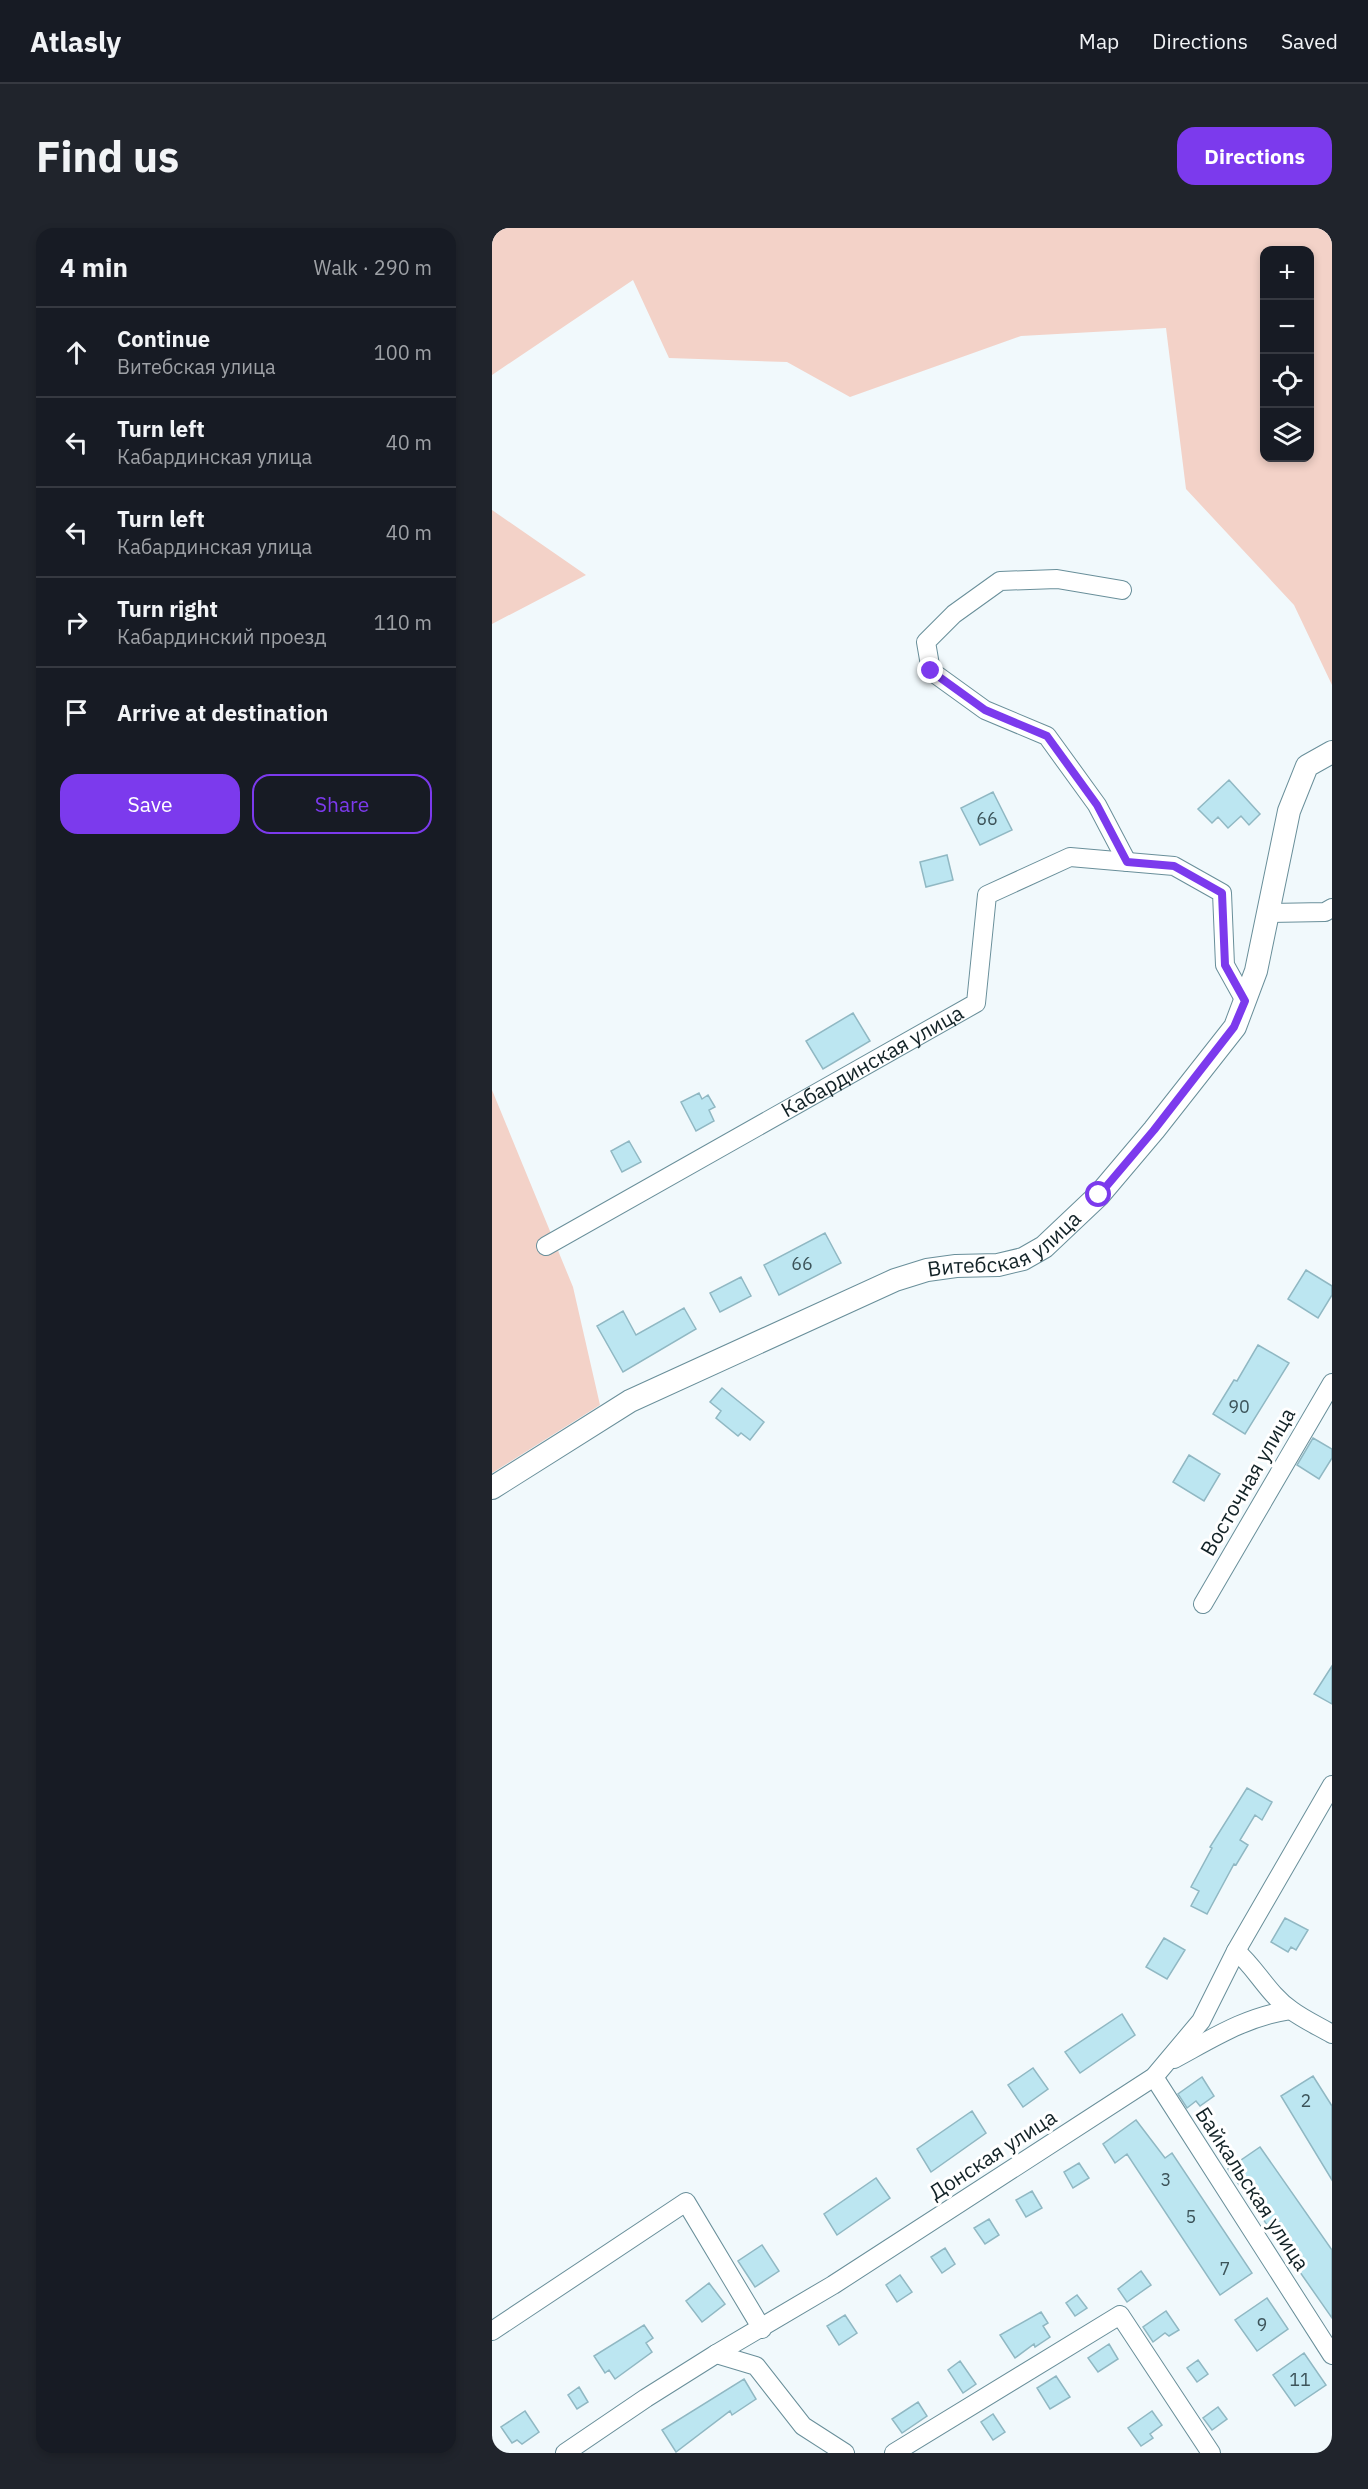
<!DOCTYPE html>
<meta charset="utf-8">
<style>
:root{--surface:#171b24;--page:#20242c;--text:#f1f3f6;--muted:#9ea1a6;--line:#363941;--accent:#7c3aed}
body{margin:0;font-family:"IBM Plex Sans",sans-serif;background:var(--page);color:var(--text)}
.controls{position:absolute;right:18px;top:18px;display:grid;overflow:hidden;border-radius:12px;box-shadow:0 3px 9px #0003}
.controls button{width:54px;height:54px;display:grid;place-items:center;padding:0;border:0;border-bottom:2px solid var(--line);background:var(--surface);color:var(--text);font:30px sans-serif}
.stop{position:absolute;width:18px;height:18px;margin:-14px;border:4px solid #7c3aed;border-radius:50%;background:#fff}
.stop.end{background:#7c3aed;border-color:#fff;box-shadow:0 2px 6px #0008}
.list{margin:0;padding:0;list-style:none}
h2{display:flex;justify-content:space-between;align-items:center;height:78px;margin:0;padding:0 24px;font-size:26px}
h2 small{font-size:20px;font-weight:400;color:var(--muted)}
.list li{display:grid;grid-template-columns:39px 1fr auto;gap:18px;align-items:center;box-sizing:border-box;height:90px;padding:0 24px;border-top:2px solid var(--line)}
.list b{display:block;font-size:22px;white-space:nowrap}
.list p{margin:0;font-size:20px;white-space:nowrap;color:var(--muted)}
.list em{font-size:20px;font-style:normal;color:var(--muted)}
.actions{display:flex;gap:12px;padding:18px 24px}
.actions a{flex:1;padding:14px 0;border:2px solid var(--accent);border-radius:18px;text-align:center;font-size:21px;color:var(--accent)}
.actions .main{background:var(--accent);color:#fff}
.icon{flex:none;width:33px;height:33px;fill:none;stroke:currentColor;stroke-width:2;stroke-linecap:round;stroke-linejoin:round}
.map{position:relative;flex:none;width:840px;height:2225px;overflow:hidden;border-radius:18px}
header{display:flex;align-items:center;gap:36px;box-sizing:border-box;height:84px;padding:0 30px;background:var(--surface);border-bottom:2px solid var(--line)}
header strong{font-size:28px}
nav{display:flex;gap:33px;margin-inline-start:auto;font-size:21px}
.intro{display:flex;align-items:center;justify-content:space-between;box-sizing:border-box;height:144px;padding:0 36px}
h1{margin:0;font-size:42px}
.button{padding:15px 27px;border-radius:18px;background:var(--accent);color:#fff;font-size:21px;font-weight:700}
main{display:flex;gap:36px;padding:0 36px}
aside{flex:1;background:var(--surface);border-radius:18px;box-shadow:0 3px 9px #0003}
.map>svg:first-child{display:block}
.green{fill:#f3d2c8;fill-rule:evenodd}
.building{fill:#bce6f1;stroke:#90b8c3;stroke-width:1.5}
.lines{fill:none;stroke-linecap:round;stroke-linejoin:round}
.minor-casing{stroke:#698f9a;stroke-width:20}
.tertiary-casing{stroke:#698f9a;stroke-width:24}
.minor{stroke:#fff;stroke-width:18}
.tertiary{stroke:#fff;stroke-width:22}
.route{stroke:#7c3aed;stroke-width:8}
.labels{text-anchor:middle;stroke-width:6;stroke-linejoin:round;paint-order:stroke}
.number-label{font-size:18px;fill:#3d545a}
.street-label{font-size:21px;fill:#132327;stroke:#fff}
</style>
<header>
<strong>Atlasly</strong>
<nav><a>Map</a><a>Directions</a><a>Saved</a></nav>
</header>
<div class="intro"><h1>Find us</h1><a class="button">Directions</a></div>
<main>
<aside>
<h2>4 min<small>Walk · 290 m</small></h2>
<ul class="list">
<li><svg class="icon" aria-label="ahead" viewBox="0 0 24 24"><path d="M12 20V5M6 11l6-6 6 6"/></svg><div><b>Continue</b><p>Витебская улица</p></div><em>100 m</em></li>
<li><svg class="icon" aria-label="left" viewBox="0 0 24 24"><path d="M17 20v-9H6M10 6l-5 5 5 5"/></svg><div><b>Turn left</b><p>Кабардинская улица</p></div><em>40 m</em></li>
<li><svg class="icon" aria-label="left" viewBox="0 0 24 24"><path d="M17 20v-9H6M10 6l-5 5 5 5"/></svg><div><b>Turn left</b><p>Кабардинская улица</p></div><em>40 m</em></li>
<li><svg class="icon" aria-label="right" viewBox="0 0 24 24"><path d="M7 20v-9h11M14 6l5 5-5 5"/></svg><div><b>Turn right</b><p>Кабардинский проезд</p></div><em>110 m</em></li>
<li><svg class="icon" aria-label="arrive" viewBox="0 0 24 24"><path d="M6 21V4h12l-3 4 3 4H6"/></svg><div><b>Arrive at destination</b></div></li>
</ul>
<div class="actions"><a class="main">Save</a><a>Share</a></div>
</aside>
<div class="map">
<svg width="840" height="2225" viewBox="0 0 840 2225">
<rect width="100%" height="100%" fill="#f1f9fc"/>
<path class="green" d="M 0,0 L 840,0 L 840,457 L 802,377 L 694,261 L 674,100 L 529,108 L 358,169 L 295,134 L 177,130 L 141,52 L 0,147 ZM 818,22 L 818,230 L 772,230 L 772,22 Z
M 0,282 L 94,347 L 0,396 Z
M 0,862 L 81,1059 L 108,1177 L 0,1245 Z"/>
<path class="building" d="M 737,552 L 768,586 L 757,597 L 749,588 L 736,600 L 726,589 L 720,595 L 706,581 Z
M 501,564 L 520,602 L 488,617 L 469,580 Z
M 455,627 L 461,652 L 434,659 L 428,634 Z
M 361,785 L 378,813 L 331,841 L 314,813 Z
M 207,865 L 210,871 L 216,867 L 223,879 L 217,882 L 222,893 L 204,903 L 189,874 Z
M 137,913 L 149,934 L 130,944 L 119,923 Z
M 333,1005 L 349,1035 L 287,1067 L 272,1037 Z
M 814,1042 L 840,1058 L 840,1067 L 826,1090 L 796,1071 Z
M 249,1049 L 259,1068 L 228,1084 L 218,1065 Z
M 192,1080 L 204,1101 L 131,1144 L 105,1098 L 131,1083 L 144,1107 Z
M 766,1117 L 797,1135 L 753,1206 L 721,1186 L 742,1152 L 745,1153 Z
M 230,1160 L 272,1194 L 258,1212 L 249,1205 L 246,1208 L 224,1190 L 229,1183 L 218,1174 Z
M 821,1210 L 840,1221 L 840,1230 L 827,1251 L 805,1237 Z
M 697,1227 L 728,1246 L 712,1273 L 681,1254 Z
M 840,1438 L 840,1476 L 822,1466 Z
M 755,1560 L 780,1574 L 770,1592 L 763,1587 L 748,1612 L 756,1617 L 744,1637 L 742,1636 L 715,1686 L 699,1678 L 707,1663 L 699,1659 L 720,1620 L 718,1619 Z
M 793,1690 L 816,1702 L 804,1722 L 799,1719 L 796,1724 L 779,1714 Z
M 672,1710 L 693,1722 L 675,1751 L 654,1739 Z
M 630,1786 L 643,1807 L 588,1845 L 573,1824 Z
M 541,1840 L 556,1861 L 531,1879 L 516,1857 Z
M 821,1848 L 840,1878 L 840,1952 L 789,1868 Z
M 710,1849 L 722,1868 L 708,1878 L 704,1873 L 695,1880 L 686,1866 Z
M 480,1883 L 494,1905 L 439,1944 L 425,1921 Z
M 644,1892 L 673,1930 L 680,1925 L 760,2045 L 728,2067 L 635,1926 L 623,1935 L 611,1916 Z
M 768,1919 L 840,2022 L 840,2090 L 736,1941 Z
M 587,1935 L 597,1950 L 581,1960 L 572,1944 Z
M 384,1950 L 398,1970 L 345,2007 L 332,1986 Z
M 540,1963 L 550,1980 L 534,1989 L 524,1972 Z
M 497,1991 L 507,2007 L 493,2016 L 482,2000 Z
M 270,2017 L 287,2043 L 263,2059 L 246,2033 Z
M 453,2020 L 463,2036 L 450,2045 L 439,2029 Z
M 649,2043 L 659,2057 L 635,2074 L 626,2061 Z
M 408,2047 L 420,2064 L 405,2074 L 394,2057 Z
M 217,2055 L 233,2076 L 210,2094 L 194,2073 Z
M 585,2067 L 595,2080 L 583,2088 L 574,2075 Z
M 775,2070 L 796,2101 L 765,2123 L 743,2092 Z
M 674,2083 L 687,2102 L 677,2108 L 673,2105 L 661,2114 L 651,2099 Z
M 549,2084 L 556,2095 L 551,2098 L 558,2109 L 543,2119 L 542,2116 L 523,2130 L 508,2107 Z
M 353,2087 L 365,2105 L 347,2117 L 335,2098 Z
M 152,2097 L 161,2110 L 154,2115 L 160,2124 L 123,2151 L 117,2142 L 113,2145 L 102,2128 Z
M 617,2116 L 626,2131 L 606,2144 L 596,2130 Z
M 812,2125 L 834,2157 L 803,2178 L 781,2147 Z
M 706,2132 L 716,2146 L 705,2154 L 695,2140 Z
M 468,2133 L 484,2156 L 471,2165 L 456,2142 Z
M 564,2148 L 578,2169 L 558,2181 L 545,2160 Z
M 252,2151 L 264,2171 L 240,2187 L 238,2183 L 184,2224 L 170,2202 Z
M 87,2159 L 96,2174 L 85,2181 L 76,2167 Z
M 426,2174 L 435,2188 L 410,2205 L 400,2191 Z
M 726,2179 L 735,2191 L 720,2202 L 711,2190 Z
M 33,2183 L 47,2204 L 30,2216 L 25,2212 L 20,2215 L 9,2199 Z
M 660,2183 L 670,2197 L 658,2206 L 661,2210 L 649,2218 L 636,2200 Z
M 501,2186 L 513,2204 L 501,2212 L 489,2194 Z"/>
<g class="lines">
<defs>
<g id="minor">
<path d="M 630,362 L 565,351 L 508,353 L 462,386 L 434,414 L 439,443 L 493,482 L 555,508 L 605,577 L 635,634"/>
<path d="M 776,685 L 833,684 L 840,680"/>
<path id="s1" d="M 54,1018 L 484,775 L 495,667 L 578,629 L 682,638 L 730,665 L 733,737 L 753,773"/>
<path d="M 711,1376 L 840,1155"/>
<path d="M 744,1723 C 764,1740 776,1766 799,1782 C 811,1791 826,1798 840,1806"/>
<path d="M 682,1831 C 721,1810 753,1789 798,1782"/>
<path d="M 662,1849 L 840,2127"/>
<path d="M 0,2103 L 194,1974 L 270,2101"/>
<path d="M 224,2126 L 264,2138 L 311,2198 L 353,2225"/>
<path d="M 73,2225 L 154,2170 L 224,2126 L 341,2057 L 662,1849 L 709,1793 L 744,1723 L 840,1557"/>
<path d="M 402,2225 L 628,2087 L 719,2225"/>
</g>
<g id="tertiary">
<path id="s2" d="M 0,1260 L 138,1173 L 403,1052 L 435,1042 L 464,1038 L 506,1037 L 531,1031 L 552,1019 L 607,967 L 662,902 L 743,799 L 764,743 L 797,583 L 815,538 L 840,524"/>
</g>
</defs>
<use href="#minor" class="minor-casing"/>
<use href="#tertiary" class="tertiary-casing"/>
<use href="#minor" class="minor"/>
<use href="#tertiary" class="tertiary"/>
</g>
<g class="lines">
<path class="route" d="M 439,443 L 493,482 L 555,508 L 605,577 L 635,634 L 682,638 L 730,665 L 733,737 L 753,773 L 742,799 L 662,902 L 607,967"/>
</g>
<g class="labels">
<g class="number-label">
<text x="495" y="597">66</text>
<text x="310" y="1042">66</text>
<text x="747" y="1185">90</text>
<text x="814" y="1879">2</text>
<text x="674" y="1958">3</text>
<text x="699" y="1995">5</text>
<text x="733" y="2047">7</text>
<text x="770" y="2103">9</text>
<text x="808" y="2158">11</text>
</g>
<g class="street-label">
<text dy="7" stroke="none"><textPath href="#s1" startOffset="375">Кабардинская улица</textPath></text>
<text dy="7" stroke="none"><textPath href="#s2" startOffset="572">Витебская улица</textPath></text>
<text transform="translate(756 1254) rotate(-60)" y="7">Восточная улица</text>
<text transform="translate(501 1927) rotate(-33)" y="7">Донская улица</text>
<text transform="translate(760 1961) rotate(57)" y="7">Байкальская улица</text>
</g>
</g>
</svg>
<div class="controls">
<button>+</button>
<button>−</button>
<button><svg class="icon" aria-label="locate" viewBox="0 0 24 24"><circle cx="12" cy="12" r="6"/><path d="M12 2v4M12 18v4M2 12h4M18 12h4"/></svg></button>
<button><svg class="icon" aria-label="layers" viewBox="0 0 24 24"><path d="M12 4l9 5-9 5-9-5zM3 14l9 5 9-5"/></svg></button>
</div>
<div class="stop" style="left:607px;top:967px"></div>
<div class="stop end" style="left:439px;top:443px"></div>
</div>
</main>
